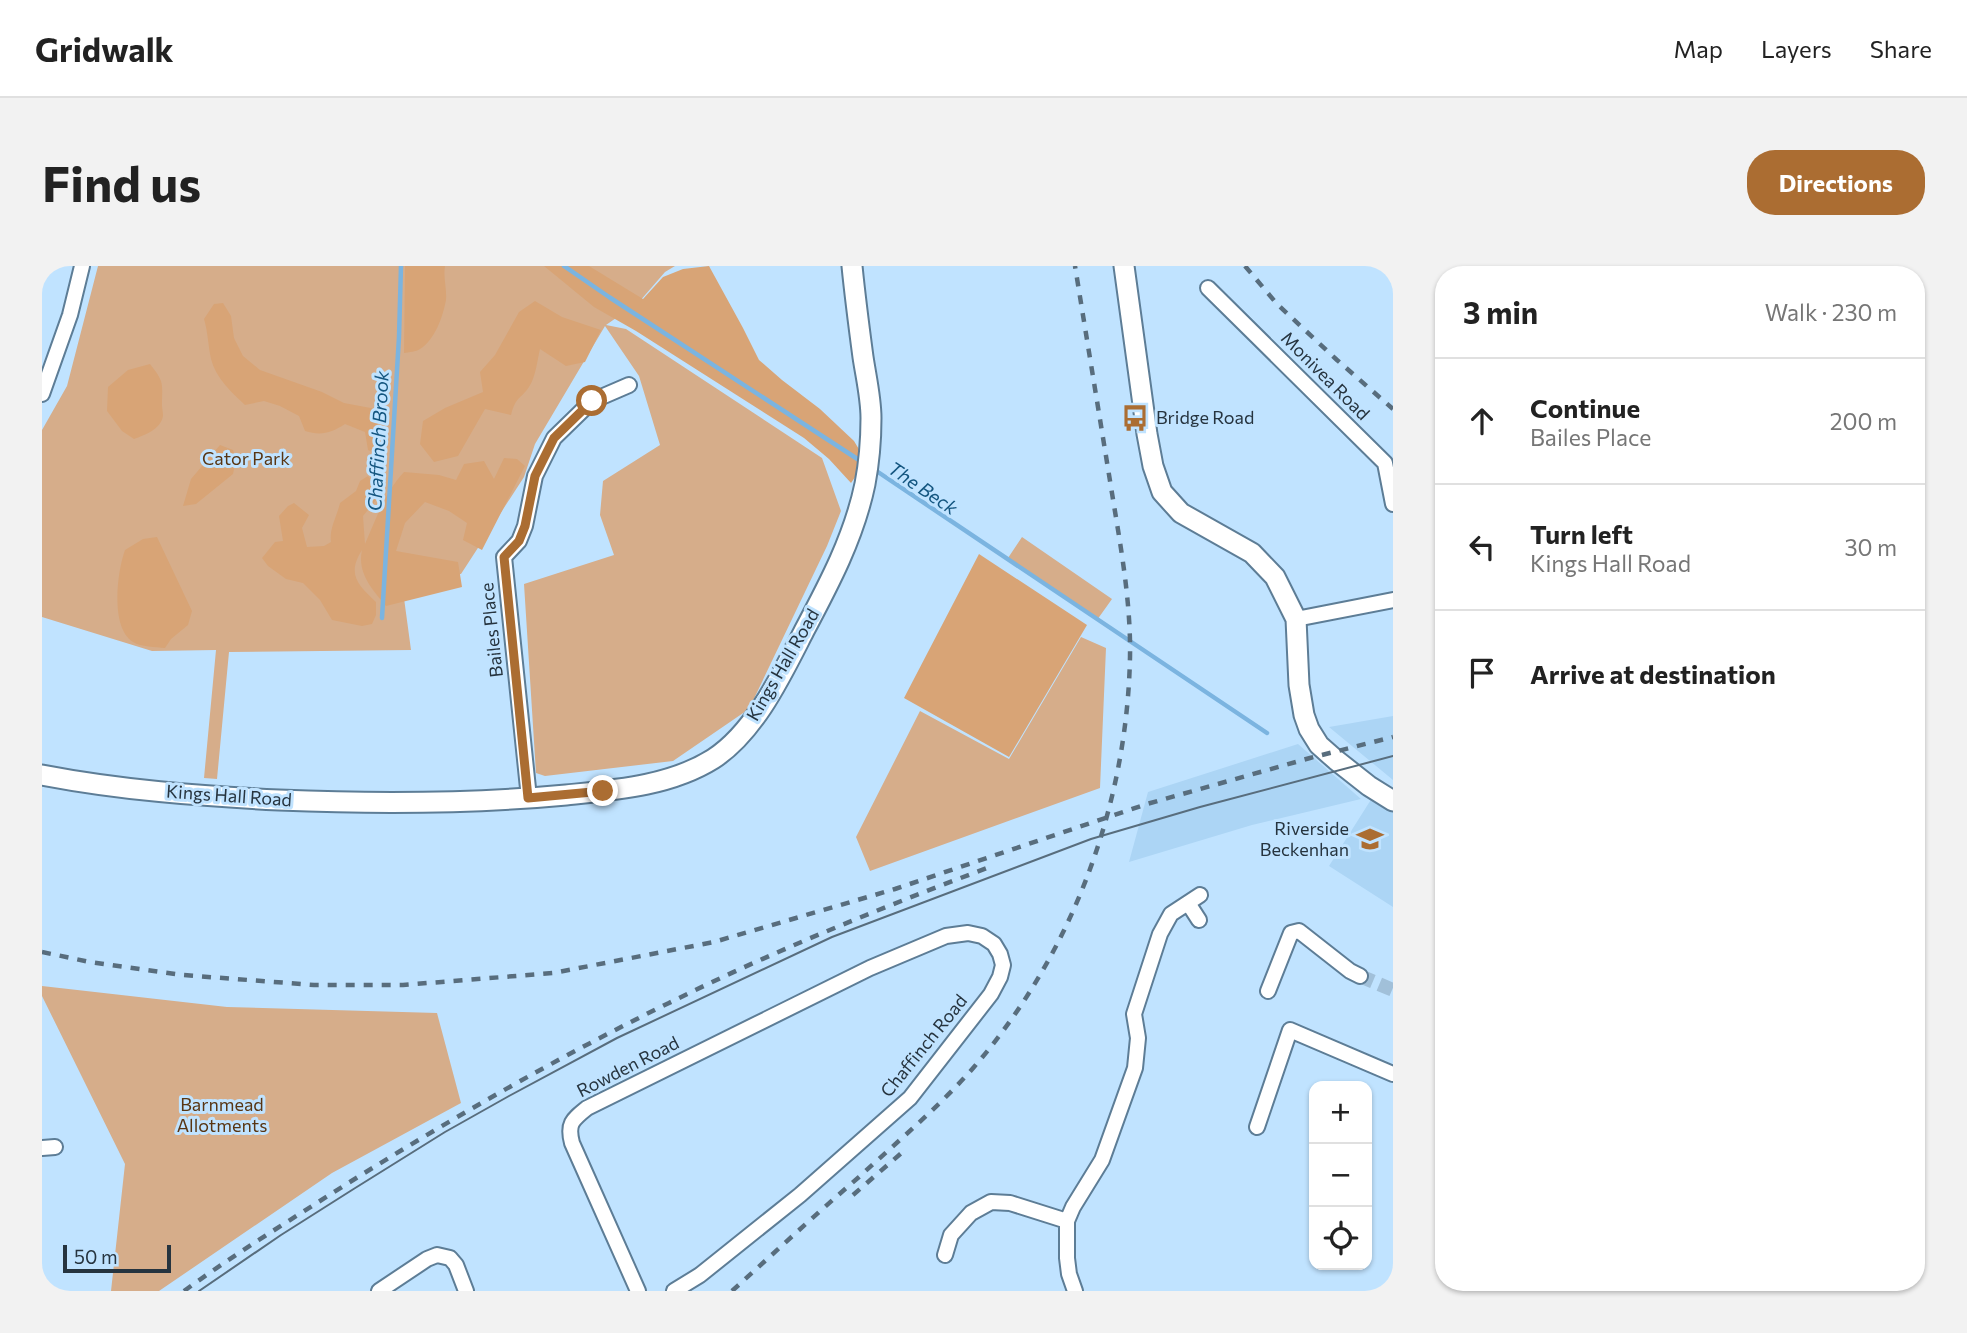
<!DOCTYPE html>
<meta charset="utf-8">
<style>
:root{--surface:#fff;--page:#f2f2f2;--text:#222;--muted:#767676;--line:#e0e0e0;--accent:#ab6d32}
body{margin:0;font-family:Commissioner,sans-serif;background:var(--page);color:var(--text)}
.controls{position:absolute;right:21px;bottom:21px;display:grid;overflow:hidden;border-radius:14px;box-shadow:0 2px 5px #0004}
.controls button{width:63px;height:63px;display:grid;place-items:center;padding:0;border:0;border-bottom:2px solid var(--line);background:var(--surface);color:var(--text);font:35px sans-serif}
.scale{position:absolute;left:21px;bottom:18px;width:108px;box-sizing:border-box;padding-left:7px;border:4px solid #26343f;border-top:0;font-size:19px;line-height:24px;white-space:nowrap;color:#26343f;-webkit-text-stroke:5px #c0e3ff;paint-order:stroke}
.stop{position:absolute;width:21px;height:21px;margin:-16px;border:5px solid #ab6d32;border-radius:50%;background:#fff}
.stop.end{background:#ab6d32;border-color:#fff;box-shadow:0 2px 7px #0008}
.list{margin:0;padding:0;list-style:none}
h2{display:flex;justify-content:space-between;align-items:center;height:91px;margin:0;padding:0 28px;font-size:30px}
h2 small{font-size:23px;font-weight:400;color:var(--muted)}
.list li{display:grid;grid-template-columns:46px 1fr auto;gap:21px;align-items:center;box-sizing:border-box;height:126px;padding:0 28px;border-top:2px solid var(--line)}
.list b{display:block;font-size:26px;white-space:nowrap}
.list p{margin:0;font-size:23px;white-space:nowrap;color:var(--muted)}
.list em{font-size:23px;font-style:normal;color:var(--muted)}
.icon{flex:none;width:38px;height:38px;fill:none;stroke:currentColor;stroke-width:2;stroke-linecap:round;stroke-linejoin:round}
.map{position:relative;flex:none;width:1351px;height:1025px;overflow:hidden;border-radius:28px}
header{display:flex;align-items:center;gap:42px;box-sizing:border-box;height:98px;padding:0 35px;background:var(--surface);border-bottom:2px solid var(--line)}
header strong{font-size:33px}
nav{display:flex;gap:38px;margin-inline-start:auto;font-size:24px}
.intro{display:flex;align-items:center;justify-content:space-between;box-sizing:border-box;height:168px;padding:0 42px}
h1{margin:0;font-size:49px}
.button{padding:18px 32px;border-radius:28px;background:var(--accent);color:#fff;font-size:24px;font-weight:700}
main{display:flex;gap:42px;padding:0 42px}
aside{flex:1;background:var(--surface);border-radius:28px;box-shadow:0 2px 5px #0004}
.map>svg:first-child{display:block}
.built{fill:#acd5f5}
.green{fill:#d6ad8a}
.forest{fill:#d8a476}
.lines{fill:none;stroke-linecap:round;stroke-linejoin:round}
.stream{stroke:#7bb4e0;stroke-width:4.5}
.street-tunnel{stroke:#a1c0d9;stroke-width:14;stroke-dasharray:14 7;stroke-linecap:butt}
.street-casing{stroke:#5d7d96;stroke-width:18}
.secondary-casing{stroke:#5d7d96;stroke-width:23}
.street{stroke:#fff;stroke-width:14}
.secondary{stroke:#fff;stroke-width:19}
.tram{stroke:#586d7d;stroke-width:2}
.rail{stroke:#586d7d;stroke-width:4.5;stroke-dasharray:9 9;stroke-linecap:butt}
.route{stroke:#ab6d32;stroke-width:9}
.labels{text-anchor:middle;stroke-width:6;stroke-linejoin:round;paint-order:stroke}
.street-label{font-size:18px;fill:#26343f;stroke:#c0e3ff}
.poi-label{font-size:18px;fill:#26343f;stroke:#c0e3ff;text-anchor:start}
.park-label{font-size:18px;fill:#583512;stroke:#c0e3ff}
.water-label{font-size:19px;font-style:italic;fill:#145680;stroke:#c0e3ff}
</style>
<header>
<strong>Gridwalk</strong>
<nav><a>Map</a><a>Layers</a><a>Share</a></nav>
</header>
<div class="intro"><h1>Find us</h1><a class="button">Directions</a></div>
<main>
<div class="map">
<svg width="1351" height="1025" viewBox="0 0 1351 1025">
<rect width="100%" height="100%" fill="#c0e3ff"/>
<path class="built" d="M 1351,450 L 1351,514 L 1287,461 Z
M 1256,478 L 1319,533 L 1210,559 L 1087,596 L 1106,526 Z
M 1330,532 L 1351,545 L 1351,641 L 1287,600 Z"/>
<path class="green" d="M 56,0 L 633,0 L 623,6 L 597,36 L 564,59 L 584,63 L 780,192 L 799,245 L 785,280 L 707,443 L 631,495 L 503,510 L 494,507 L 482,318 L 572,289 L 558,249 L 561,215 L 618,179 L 597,110 L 563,60 L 493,178 L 482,211 L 419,308 L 359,310 L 369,384 L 187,386 L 175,513 L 162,512 L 174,384 L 110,385 L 0,351 L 0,164 L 25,120 Z
M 980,271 L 1070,333 L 1055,354 L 966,292 Z
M 1039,371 L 1064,382 L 1058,522 L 828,605 L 814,571 L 878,445 L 967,493 Z
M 0,720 L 185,741 L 395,747 L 419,837 L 290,907 L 117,1025 L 69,1025 L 83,898 L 0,730 Z"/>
<path class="forest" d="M 363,0 L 403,0 C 401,11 405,23 404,34 C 401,50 393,74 378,83 C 374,86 367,86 362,87 Z
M 502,0 L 547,0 L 601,33 L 621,11 L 641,3 L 667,0 L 701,62 L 717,94 L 740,114 L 778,143 L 812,175 L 824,195 L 809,217 L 787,193 L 762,172 L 594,65 L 552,41 Z
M 493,35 L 520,51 L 559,64 L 543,96 L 524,100 L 498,83 C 495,95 494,110 487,121 C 478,134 474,130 469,149 L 443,143 L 416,190 L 392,196 L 378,178 L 381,155 L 403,142 L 441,126 L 438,106 L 453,89 L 477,46 Z
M 181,37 L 189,50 L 192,72 L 201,90 L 218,104 L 280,126 L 302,137 L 334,143 L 345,163 L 342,192 L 326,184 L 323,166 L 303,158 C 289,167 279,170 263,165 L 257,150 L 238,140 L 222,135 L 203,139 C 189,126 174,112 169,93 C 166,79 166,66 162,53 L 172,38 Z
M 108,98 C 123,117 120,117 120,139 C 120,142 121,146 121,150 C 119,163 103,169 92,173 L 80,165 L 65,145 L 66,121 L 86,104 Z
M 178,179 L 191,184 L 194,194 L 191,208 L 154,238 L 141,240 L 149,213 Z
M 462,192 L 475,193 L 483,200 L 440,284 L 421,274 L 425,257 L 407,245 L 383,236 L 363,257 L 354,285 L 416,296 L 420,321 L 344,340 C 330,323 315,307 320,284 C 304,309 317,320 334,336 L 334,349 L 330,358 L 320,360 L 290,354 L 278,334 L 261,317 L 244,313 L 226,300 L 220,292 L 233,276 L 241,275 L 237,250 L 246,240 L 252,237 L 267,249 L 260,262 L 265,281 L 282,280 L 289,276 C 287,263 295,250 298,237 L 314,225 L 318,215 L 326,210 L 333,219 L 334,234 L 321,250 L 323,278 C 334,253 343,226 362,206 L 397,209 L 414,214 L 422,198 L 442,195 L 452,213 Z
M 115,271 L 150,345 L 146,359 L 129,373 L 123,382 C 114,381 99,381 91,376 C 68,362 75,306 83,284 L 101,273 Z
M 937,288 L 1045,359 L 967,491 L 862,432 Z"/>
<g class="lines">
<path class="stream" d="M 522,0 L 567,31 L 820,196
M 830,202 L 1225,467
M 340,352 L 357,71 L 359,0"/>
<path class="street-tunnel" d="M 1318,710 L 1351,724"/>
<defs>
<path id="street" d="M 1166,22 L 1343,197 L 1351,238
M 0,128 L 28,49 L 40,0
M 1254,353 L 1351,334
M 487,532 L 462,291 L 477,275 L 483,260 L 493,210 L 512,172 L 550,135 L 587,119
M 1146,637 L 1157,654
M 1226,725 L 1249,667 L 1257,665 L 1308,705 L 1318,710
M 1215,861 L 1248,764 L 1351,808
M 0,882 L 13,881
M 903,989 L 909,969 L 929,947 L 949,936 L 968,937 L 1025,955
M 337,1025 L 385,993 L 395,989 L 408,992 L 414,999 L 424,1025
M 596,1025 L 530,877 C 525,858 530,854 545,842 L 828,702 L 904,670 L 926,667 L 940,670 L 952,678 L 958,688 L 961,699 L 958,711 L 949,728 L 868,832 L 758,929 L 658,1009 L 632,1025
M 1033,1025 L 1027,1008 L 1025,992 L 1025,955 L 1031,941 L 1060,894 L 1093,802 L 1096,772 L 1092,748 L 1118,668 L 1129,648 L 1158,629"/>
<path id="secondary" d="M 1082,0 L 1105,168 L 1111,200 L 1120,226 L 1139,247 L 1210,287 L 1233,311 L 1254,353 L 1257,419 L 1262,449 L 1267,463 L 1277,479 L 1294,494 L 1327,520 L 1351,535
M 0,509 C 78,524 157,530 237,534 C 333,538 428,538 524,529 C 573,524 628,520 671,493 C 713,466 740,408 762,365 C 787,318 812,271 823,218 C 827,197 829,174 829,152 C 829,132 824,111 821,91 C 817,61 813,30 810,0"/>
</defs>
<use href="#street" class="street-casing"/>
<use href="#secondary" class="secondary-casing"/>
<use href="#street" class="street"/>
<use href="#secondary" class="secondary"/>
<path class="tram" d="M 157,1025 L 239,969 L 310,924 L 403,866 L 467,830 L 575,772 L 790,671 L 1049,573 L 1158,541 L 1351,490"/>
<path class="rail" d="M 1203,0 L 1235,38 L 1295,94 L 1351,143
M 0,686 L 48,696 L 141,709 L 272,719 L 361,719 L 511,707 L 672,676 L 853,623 L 1105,538 L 1268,492 L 1351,471
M 811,929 L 864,883
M 142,1025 C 190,990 242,958 292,926 C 403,856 516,791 633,734 C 734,684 839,642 945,602
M 690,1025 C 732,987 774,948 817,911 C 856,875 897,841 932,801 C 1030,688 1085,540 1088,391 C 1089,334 1078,277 1069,221 C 1057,147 1045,74 1033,0"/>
</g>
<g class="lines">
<path class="route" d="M 550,135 L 512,172 L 493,210 L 483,260 L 477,275 L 462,291 L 486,532 L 561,525"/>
</g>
<defs>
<symbol id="bus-bare" viewBox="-9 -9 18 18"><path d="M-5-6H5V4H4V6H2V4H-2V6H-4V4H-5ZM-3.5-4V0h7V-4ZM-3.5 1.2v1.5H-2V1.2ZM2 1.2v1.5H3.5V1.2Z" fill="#ab6d32" stroke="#c0e3ff" stroke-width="2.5" paint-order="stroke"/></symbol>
<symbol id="school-bare" viewBox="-9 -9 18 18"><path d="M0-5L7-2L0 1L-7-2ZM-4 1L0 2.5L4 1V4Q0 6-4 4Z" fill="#ab6d32" stroke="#c0e3ff" stroke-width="2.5" paint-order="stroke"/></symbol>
</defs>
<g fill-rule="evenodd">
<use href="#bus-bare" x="1074" y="133" width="38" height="38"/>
<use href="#school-bare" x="1309" y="554" width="38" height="38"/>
</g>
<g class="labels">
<g class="street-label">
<text transform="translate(1283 110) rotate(45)" y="6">Monivea Road</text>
<text transform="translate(450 364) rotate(-96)" y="6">Bailes Place</text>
<text transform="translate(741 399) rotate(-60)" y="6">Kings Hall Road</text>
<text transform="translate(187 530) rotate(4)" y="6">Kings Hall Road</text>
<text transform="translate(882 780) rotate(-51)" y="6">Chaffinch Road</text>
<text transform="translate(586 801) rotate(-27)" y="6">Rowden Road</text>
</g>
<g class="poi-label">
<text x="1114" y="158">Bridge Road</text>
<text x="1307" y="569" text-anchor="end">Riverside<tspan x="1307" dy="21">Beckenhan</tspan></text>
</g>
<g class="park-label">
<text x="204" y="199">Cator Park</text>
<text x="180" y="845">Barnmead<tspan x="180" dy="21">Allotments</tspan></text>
</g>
<g class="water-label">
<text transform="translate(336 175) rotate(-87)" y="7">Chaffinch Brook</text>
<text transform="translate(881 222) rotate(34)" y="7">The Beck</text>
</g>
</g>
</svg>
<div class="controls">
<button>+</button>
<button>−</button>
<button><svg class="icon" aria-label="locate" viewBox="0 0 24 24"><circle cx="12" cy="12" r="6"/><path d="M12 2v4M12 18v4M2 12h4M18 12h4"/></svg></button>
</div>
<div class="scale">50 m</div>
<div class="stop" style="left:550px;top:135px"></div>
<div class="stop end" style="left:561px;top:525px"></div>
</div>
<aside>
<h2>3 min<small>Walk · 230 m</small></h2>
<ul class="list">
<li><svg class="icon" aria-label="ahead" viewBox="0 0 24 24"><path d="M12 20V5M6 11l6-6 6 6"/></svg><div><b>Continue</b><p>Bailes Place</p></div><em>200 m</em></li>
<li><svg class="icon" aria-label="left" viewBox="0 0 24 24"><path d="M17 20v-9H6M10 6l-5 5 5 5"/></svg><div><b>Turn left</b><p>Kings Hall Road</p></div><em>30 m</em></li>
<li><svg class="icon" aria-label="arrive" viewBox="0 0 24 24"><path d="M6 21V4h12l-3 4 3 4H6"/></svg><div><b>Arrive at destination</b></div></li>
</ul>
</aside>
</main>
